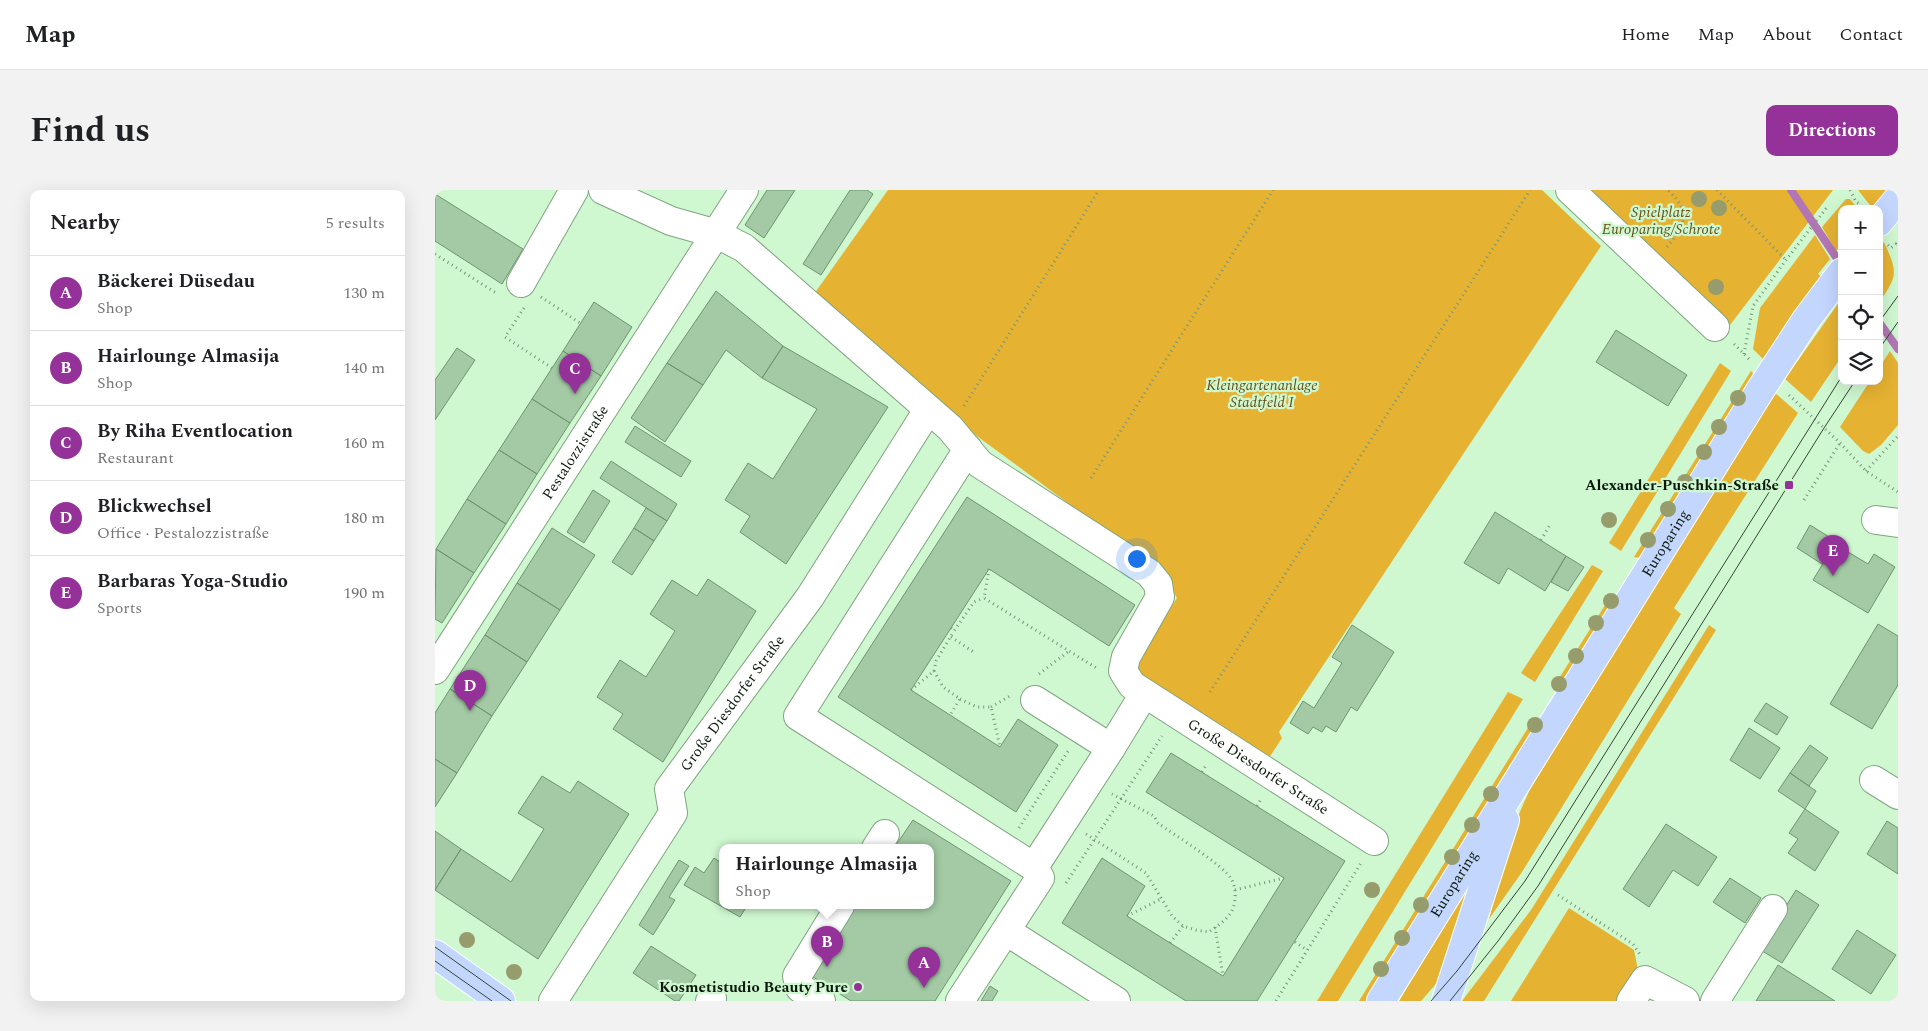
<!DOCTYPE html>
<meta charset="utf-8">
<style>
:root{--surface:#fff;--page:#f2f2f2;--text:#202124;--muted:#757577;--line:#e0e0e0;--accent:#943299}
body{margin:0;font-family:Spectral,serif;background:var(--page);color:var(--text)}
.controls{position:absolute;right:15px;top:15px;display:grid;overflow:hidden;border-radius:10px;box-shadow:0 5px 20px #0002}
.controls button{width:45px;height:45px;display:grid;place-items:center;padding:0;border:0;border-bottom:1px solid var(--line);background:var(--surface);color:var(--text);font:25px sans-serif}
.you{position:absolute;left:701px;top:368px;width:18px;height:18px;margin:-12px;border:4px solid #fff;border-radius:50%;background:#1a73e8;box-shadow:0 0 0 8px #1a73e833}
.badge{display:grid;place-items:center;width:32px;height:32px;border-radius:50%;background:var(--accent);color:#fff;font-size:16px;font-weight:700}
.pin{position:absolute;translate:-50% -41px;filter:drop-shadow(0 1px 2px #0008)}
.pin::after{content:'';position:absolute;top:26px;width:18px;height:15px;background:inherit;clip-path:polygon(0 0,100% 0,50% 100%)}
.popup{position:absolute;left:284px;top:654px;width:215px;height:65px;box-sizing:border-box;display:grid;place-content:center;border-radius:10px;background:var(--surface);filter:drop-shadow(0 1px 4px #0005);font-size:16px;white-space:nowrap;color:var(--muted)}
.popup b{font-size:19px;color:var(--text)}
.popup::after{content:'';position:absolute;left:50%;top:100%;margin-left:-10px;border:10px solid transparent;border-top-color:var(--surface)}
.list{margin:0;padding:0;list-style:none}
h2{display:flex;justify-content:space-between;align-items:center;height:65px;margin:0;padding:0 20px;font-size:21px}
h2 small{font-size:16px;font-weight:400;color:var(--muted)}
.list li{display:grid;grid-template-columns:32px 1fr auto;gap:15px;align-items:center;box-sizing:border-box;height:75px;padding:0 20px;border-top:1px solid var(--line)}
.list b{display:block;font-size:19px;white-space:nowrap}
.list p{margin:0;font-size:16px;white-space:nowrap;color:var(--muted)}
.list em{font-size:16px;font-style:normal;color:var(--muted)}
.icon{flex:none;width:28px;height:28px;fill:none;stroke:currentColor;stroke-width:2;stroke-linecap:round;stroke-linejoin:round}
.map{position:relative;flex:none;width:1463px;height:811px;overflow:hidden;border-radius:10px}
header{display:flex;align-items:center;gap:30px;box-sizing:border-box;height:70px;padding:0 25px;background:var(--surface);border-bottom:1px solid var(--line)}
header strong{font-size:24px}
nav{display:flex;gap:28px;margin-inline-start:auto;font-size:18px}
.intro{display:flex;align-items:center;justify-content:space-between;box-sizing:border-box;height:120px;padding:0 30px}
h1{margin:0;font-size:35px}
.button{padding:12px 22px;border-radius:10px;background:var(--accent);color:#fff;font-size:18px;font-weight:700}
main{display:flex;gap:30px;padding:0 30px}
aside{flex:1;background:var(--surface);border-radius:10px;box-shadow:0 5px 20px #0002}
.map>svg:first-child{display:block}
.green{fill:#e5b232}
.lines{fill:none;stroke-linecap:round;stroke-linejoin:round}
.stream{stroke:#b276b4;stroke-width:8}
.building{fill:#a3caa4;stroke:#6f9471}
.minor-casing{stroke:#80a581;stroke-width:30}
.major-casing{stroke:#fff;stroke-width:30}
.path{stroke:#789579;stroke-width:3;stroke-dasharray:1 4;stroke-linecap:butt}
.minor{stroke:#fff;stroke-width:28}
.major{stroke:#c3d6fe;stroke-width:28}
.tram{stroke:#334734;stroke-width:1}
.tree{fill:#969c6c}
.poi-dot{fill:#943299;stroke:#cff7d0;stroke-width:2}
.labels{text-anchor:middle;stroke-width:4.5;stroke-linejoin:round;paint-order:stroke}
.park-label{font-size:15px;font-style:italic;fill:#68511b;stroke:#cff7d0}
.street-label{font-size:15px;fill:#0a190b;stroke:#cff7d0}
.poi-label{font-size:15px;font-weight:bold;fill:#0a190b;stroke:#cff7d0;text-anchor:end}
</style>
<header>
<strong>Map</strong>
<nav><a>Home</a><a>Map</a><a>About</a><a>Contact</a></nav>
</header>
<div class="intro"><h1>Find us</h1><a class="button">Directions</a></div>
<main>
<aside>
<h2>Nearby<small>5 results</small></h2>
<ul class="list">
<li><span class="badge">A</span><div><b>Bäckerei Düsedau</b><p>Shop</p></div><em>130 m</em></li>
<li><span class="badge">B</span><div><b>Hairlounge Almasija</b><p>Shop</p></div><em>140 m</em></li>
<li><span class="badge">C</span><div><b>By Riha Eventlocation</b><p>Restaurant</p></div><em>160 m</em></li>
<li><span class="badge">D</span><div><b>Blickwechsel</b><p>Office · Pestalozzistraße</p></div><em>180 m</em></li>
<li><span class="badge">E</span><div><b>Barbaras Yoga-Studio</b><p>Sports</p></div><em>190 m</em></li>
</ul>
</aside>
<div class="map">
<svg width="1463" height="811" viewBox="0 0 1463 811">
<rect width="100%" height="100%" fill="#cff7d0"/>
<path class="green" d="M 453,0 L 1107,0 L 1166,56 L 844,542 L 847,548 L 832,571 L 709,489 L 701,474 L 742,408 L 728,383 L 516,227 L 377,107 Z
M 1146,0 L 1398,0 L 1295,135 Z
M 1423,0 L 1453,0 L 1438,19 Z
M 1411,9 L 1415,9 L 1423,19 L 1407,19 L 1407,54 L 1401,61 L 1387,37 Z
M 1380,45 L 1395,69 L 1383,84 L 1386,86 L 1329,170 L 1318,159 L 1325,118 Z
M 1449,52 C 1463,83 1463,85 1444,113 L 1444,59 Z
M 1407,108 L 1407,166 L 1376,212 L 1350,189 Z
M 1455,161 L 1463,173 L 1463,235 L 1446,255 L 1434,264 L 1428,261 L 1405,237 L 1435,191 L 1444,191 L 1444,178 Z
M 1285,173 L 1296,181 L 1186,361 L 1174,353 Z
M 1316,181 L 1321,186 L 1206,368 L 1199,367 Z
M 1340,203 L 1363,223 L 1239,418 L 1246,424 L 1087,682 L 1054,729 L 1077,640 L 1095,599 Z
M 1157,375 L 1168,381 L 1100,492 L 1086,483 Z
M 1177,404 L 1182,407 L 1124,501 L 1118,498 Z
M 1274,435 L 1281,440 L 1049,811 L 1027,811 L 1096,720 Z
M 1073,502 L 1088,509 L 903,811 L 882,811 Z
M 1099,528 L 1105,531 L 931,811 L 924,811 Z
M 1030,702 L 1032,703 L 1008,786 L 986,811 L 964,811 Z
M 1134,718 L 1199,760 L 1204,785 L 1186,811 L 1076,811 Z"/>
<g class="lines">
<path class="stream" d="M 1356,0 L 1407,76
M 1444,132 L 1463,159"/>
</g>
<path class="building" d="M 332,0 L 360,0 L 329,48 L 310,35 Z
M 415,0 L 432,0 L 438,4 L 386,85 L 368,74 Z
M 0,4 L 88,59 L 67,94 L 0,51 Z
M 281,101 L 348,156 L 327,188 L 291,160 L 268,195 L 232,173 Z
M 159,112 L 197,137 L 166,186 L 128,161 Z
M 1181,140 L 1252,185 L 1233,216 L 1161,172 Z
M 348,156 L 453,217 L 351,374 L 305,342 L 315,326 L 290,310 L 313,273 L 338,289 L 382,219 L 327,188 Z
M 22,158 L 40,170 L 0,230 L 0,190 Z
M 128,161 L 166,186 L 135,233 L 97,209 Z
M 232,173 L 268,195 L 230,252 L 196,228 Z
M 97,209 L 135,233 L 102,284 L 64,260 Z
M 200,236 L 256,271 L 246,287 L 190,252 Z
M 64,260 L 102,284 L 71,334 L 32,309 Z
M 176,271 L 242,314 L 232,331 L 165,288 Z
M 158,300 L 175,311 L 149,353 L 132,342 Z
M 532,307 L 700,415 L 674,456 L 554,379 L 476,500 L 565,557 L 583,529 L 623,555 L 581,622 L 403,507 Z
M 32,309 L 71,334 L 39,383 L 1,359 Z
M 211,318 L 232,331 L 219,351 L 199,338 Z
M 1060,322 L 1131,366 L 1110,401 L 1073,378 L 1064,394 L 1029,373 Z
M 1375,335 L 1404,353 L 1400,354 L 1387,374 L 1362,358 Z
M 117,338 L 160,365 L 125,420 L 82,393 Z
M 199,338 L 219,351 L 197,385 L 177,372 Z
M 1400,354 L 1433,374 L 1439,364 L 1460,377 L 1433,423 L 1378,390 Z
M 1,359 L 39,383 L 7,433 L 0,429 Z
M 1131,366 L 1149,377 L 1133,401 L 1116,392 Z
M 273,389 L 321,421 L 228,572 L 178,539 L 188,524 L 162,507 L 185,470 L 211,487 L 240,441 L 215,424 L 237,390 L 262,406 Z
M 82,393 L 125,420 L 92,472 L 50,445 Z
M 1443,434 L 1463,446 L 1463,495 L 1437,539 L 1395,514 Z
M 917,435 L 959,462 L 922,521 L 916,517 L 901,542 L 891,536 L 887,542 L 878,537 L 873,544 L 855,533 L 868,511 L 879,518 L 907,473 L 897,467 Z
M 50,445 L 92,472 L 57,526 L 15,499 Z
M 15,499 L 57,526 L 22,583 L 0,569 L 0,523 Z
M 1331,513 L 1353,527 L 1342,545 L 1319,531 Z
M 1314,538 L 1345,558 L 1325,589 L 1295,570 Z
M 1375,555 L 1393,568 L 1374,596 L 1355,583 Z
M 736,563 L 910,671 L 822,811 L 751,811 L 627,733 L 667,668 L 710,696 L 692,726 L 788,786 L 849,688 L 711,602 Z
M 0,569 L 22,583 L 0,617 Z
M 1355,583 L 1381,601 L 1370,619 L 1343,601 Z
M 107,586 L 135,603 L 143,591 L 194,624 L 103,769 L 0,700 L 26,659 L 76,692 L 109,639 L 83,623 Z
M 1370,619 L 1404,642 L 1380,681 L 1353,663 L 1363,649 L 1354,643 Z
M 478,630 L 576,691 L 500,811 L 416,811 L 375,785 L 419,716 L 496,716 L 496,658 L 459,658 Z
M 1452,631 L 1463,638 L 1463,684 L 1432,664 Z
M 1231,634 L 1282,667 L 1263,696 L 1238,680 L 1214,717 L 1188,699 Z
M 0,641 L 26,659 L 0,700 Z
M 279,668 L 288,674 L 288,716 L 312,716 L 305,727 L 249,695 L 260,677 L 269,683 Z
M 244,670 L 254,676 L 234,707 L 240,710 L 218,745 L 204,735 Z
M 1295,688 L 1326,708 L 1310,733 L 1278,712 Z
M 1361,700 L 1384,715 L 1347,773 L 1324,759 Z
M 1422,740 L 1461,765 L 1436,804 L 1397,779 Z
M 216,756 L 261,785 L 244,811 L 240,811 L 198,783 Z
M 1343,775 L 1400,811 L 1321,811 Z
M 555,796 L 563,801 L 557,811 L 546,811 Z"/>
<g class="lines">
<defs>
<g id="minor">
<path id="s1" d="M 168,0 L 236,31 L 282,44 L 309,58 L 515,238 L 545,274 L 714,383 L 723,394 L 725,407 L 691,467 L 688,481 L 697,495 L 939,651"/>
<path d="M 1135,0 L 1280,137"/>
<path d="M 86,93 L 139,0"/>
<path d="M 533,259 L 363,526 L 599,677"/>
<path d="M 1441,330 L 1463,333"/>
<path id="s2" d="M 0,480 L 309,0"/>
<path d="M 600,510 L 676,558"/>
<path d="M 1439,590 L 1463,605"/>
<path d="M 441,658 L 450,644"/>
<path d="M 571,741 L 681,811"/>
<path id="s3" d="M 118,811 L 238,623 L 234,599 L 375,407 L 493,220"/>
<path d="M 275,811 L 277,808"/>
<path d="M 386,811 L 365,798 L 362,786 L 405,716"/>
<path d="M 525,811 L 605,688 L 599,677 L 676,558 L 709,504"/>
<path d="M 1196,811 L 1210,790 L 1250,811"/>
<path d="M 1280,811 L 1338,719"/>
</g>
<g id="major">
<path d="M 1444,32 L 1463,9"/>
<path d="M 0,764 L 66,811"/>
<path id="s4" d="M 946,811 L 1326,199 L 1371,130 L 1407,82"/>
<path d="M 1011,811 L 1070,630"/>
</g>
</defs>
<use href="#minor" class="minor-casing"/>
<use href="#major" class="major-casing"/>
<path class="path" d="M 1282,0 L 1351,70
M 1415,0 L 1421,12 L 1425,14
M 1453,55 L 1456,58 L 1461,54 L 1463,57
M 1232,57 C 1250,35 1257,22 1233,0
M 0,64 L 61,103
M 106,107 L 145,133
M 89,118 L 70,147 L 117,178
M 1299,154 L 1314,169
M 1309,164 L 1318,116 L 1351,70 L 1393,16
M 1354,205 L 1405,253 L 1431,281 L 1463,302
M 529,216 L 664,0
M 1431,281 L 1463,246
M 656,288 L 838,0
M 1369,310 L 1405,253
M 1106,350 L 1116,333
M 554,379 L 549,408 L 663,479
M 516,438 L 519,441 L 539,412 L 549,408
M 516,447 L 540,463
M 499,481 L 508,497 L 525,509 L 515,525
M 604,484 L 634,461
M 476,500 L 499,481 L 501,471 L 519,441
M 775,502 L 1095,0
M 525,509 L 542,517 L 556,517 L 565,557
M 556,517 L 575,506
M 767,582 L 772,574
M 822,616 L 827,608
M 584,638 L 633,561
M 651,644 L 711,683 L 737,726 L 748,736 L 761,740 L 774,742 C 781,737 790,731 795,724 C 801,715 802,700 797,690 C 789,675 739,645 723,633 L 719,626 L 677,604
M 631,693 L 727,546
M 800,700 L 849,688
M 1123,705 L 1198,754 L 1206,766
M 692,726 L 726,709
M 780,737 L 788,786
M 860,752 L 872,760
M 735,753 L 748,736
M 841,811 L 926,673"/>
<use href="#minor" class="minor"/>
<use href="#major" class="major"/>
<path class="tram" d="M 1444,132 L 1463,106
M 1444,159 L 1463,132
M 0,757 L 76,811
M 0,771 L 57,811
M 996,811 L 1022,781 L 1090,691 L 1407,186
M 1015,811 L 1063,751 L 1103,696 L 1389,238 L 1420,191"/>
</g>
<g class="tree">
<circle cx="1264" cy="9" r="8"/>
<circle cx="1284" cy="18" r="8"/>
<circle cx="1281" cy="97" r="8"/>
<circle cx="1303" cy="208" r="8"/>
<circle cx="1284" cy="237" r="8"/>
<circle cx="1269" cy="262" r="8"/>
<circle cx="1250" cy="292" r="8"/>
<circle cx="1233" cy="319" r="8"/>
<circle cx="1174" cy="330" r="8"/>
<circle cx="1213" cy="350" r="8"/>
<circle cx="1176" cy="411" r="8"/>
<circle cx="1161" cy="433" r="8"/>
<circle cx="1141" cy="466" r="8"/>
<circle cx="1124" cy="494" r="8"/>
<circle cx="1100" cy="535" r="8"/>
<circle cx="1056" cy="604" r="8"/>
<circle cx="1037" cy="635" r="8"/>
<circle cx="1017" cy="667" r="8"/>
<circle cx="937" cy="700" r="8"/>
<circle cx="986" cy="715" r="8"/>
<circle cx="967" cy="748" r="8"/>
<circle cx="32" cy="750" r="8"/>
<circle cx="946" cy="779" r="8"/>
<circle cx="79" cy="782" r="8"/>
</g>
<g class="poi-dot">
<rect x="1349" y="290" width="10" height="10" rx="2.5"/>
<circle cx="423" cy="797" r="5"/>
</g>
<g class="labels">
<g class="park-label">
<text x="1226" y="27">Spielplatz<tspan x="1226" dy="17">Europaring/Schrote</tspan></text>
<text x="827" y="200">Kleingartenanlage<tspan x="827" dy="17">Stadtfeld I</tspan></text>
</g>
<g class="street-label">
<text dy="5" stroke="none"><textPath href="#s2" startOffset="259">Pestalozzistraße</textPath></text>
<text dy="5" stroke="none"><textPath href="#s4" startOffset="539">Europaring</textPath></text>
<text dy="5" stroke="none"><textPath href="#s3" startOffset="354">Große Diesdorfer Straße</textPath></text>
<text dy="5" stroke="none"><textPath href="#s1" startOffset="952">Große Diesdorfer Straße</textPath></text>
<text dy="5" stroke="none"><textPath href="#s4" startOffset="138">Europaring</textPath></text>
</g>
<g class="poi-label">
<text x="1344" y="300">Alexander-Puschkin-Straße</text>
<text x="413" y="802">Kosmetistudio Beauty Pure</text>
</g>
</g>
</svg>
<div class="controls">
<button>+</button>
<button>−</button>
<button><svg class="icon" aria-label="locate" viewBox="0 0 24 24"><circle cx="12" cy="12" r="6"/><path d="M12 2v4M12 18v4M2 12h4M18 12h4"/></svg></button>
<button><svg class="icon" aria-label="layers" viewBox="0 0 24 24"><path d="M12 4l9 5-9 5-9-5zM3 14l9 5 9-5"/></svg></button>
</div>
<div class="you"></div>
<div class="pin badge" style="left:489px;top:798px">A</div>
<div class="pin badge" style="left:392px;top:777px">B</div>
<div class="popup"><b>Hairlounge Almasija</b>Shop</div>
<div class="pin badge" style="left:140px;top:204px">C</div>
<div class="pin badge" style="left:35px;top:521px">D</div>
<div class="pin badge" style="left:1398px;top:386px">E</div>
</div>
</main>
